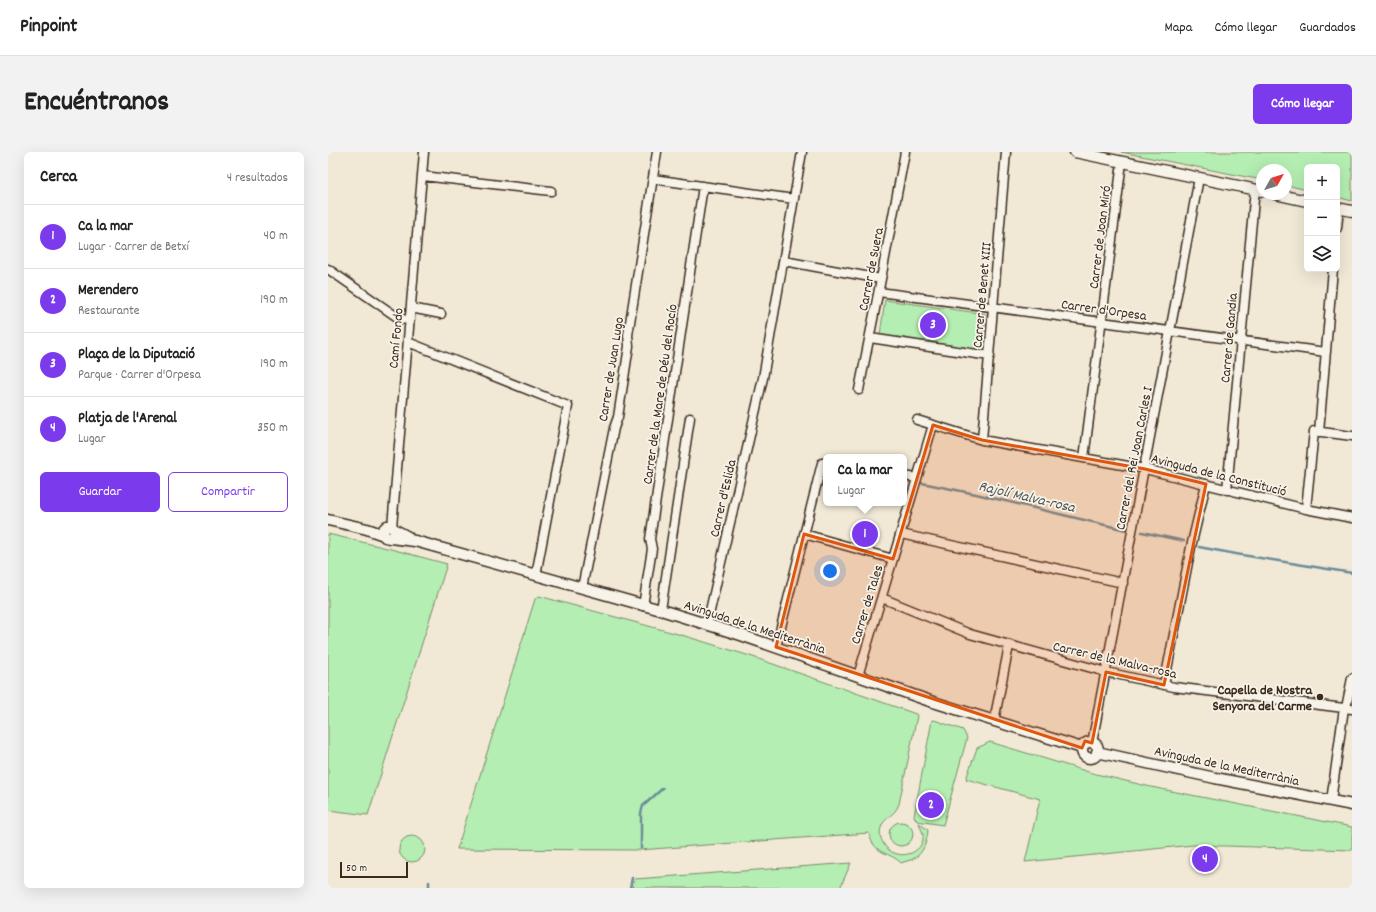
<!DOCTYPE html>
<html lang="es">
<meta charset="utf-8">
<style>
:root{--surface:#fff;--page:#f2f2f2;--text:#222;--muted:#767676;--line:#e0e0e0;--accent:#7c3aed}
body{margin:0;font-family:Dekko,sans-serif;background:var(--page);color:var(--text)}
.controls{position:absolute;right:12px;top:12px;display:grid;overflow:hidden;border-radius:6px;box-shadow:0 4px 16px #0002}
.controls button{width:36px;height:36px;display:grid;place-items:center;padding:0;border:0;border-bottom:1px solid var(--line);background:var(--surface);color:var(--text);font:20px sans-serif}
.compass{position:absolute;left:928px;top:12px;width:36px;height:36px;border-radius:50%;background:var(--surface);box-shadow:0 4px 16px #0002;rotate:51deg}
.scale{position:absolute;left:12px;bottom:10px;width:68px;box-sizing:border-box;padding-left:4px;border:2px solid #3b2a1e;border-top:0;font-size:11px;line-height:14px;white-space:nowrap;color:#3b2a1e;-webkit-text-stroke:3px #f7f3e8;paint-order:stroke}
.you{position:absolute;left:502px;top:419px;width:14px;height:14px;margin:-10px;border:3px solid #fff;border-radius:50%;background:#1a73e8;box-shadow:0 0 0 6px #1a73e833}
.badge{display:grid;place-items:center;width:26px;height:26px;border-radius:50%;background:var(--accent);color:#fff;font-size:13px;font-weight:700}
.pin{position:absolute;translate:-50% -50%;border:2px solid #fff;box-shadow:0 1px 4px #0006}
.popup{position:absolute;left:495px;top:302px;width:84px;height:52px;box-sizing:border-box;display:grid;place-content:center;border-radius:6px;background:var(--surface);filter:drop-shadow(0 1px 3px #0005);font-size:13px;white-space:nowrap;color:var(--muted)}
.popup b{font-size:15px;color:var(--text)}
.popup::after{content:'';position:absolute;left:50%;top:100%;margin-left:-8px;border:8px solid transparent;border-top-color:var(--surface)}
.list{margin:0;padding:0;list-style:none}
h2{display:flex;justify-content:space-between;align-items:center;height:52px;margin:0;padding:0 16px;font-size:17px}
h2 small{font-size:13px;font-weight:400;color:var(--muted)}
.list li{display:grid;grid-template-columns:26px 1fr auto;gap:12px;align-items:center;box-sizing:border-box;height:64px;padding:0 16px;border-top:1px solid var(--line)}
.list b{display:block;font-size:15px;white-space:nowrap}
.list p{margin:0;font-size:13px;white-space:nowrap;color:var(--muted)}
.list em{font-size:13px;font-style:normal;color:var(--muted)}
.actions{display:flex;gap:8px;padding:12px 16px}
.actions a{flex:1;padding:9px 0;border:1px solid var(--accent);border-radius:6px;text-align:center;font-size:14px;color:var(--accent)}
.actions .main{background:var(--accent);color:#fff}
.icon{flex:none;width:22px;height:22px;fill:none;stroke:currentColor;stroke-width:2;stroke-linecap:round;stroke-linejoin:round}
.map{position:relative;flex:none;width:1024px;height:736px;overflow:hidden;border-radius:6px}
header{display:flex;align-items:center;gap:24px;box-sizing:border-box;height:56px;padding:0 20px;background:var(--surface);border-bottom:1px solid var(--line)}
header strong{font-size:19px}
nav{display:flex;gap:22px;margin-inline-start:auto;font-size:14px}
.intro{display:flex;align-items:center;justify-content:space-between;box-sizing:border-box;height:96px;padding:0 24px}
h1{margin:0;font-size:28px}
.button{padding:10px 18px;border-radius:6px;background:var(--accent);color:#fff;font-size:14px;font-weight:700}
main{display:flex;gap:24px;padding:0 24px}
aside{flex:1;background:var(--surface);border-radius:6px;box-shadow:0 4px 16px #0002}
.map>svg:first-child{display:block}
.green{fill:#b4eeb2;stroke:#788c68}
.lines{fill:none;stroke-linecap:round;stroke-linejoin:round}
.stream{stroke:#6b8c9a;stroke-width:2.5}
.minor-casing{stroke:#3b2a1e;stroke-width:11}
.tertiary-casing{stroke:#3b2a1e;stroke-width:13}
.minor{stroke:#f7f3e8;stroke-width:8}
.tertiary{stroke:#f7f3e8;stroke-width:10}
.marked{fill:#df570d;fill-opacity:0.2;stroke:#df570d;stroke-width:3;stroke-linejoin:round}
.poi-dot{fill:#3b2a1e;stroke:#f7f3e8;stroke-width:1.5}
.labels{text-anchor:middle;stroke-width:3.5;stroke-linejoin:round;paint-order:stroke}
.street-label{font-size:14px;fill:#3b2a1e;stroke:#f7f3e8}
.poi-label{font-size:14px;font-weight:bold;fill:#3b2a1e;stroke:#f7f3e8;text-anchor:end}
.water-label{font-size:15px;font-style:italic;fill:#4f5352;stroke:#f7f3e8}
</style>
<header>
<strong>Pinpoint</strong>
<nav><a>Mapa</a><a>Cómo llegar</a><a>Guardados</a></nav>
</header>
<div class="intro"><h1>Encuéntranos</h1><a class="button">Cómo llegar</a></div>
<main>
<aside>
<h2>Cerca<small>4 resultados</small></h2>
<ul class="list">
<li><span class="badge">1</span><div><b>Ca la mar</b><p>Lugar · Carrer de Betxí</p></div><em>40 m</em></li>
<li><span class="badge">2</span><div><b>Merendero</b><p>Restaurante</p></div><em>190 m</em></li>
<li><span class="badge">3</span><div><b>Plaça de la Diputació</b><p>Parque · Carrer d'Orpesa</p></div><em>190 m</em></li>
<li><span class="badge">4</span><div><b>Platja de l'Arenal</b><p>Lugar</p></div><em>350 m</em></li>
</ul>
<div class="actions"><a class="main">Guardar</a><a>Compartir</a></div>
</aside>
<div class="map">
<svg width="1024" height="736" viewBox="0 0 1024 736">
<rect width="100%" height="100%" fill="#f1e9d6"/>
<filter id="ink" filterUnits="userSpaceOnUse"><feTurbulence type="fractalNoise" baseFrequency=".025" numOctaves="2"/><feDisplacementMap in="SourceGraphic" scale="8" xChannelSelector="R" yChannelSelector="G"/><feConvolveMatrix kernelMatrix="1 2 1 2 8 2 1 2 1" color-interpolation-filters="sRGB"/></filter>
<g filter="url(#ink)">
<path class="green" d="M 793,0 L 1024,0 L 1024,49 L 1009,45 L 1009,15 L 979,15 L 979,38 L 958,33 L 958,18 L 934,18 L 934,28 Z
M 557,148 L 658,162 L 653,198 L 552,183 Z
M 0,382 L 59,396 L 119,412 L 40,663 L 0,658 Z
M 211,444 L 357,484 L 422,504 L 588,562 L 589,564 L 571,652 C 567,664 555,666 553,676 C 551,681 553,687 555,691 C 567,712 598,702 595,682 C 594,679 592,674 591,671 L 600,678 C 599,689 596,701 585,707 C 581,709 577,709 573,711 C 563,700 545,703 541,681 L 311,698 L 129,697 L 207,447 Z
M 604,568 L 606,568 L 635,578 L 639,586 L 615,673 L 589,669 L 586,664 Z
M 662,590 L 764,621 L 823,635 L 1024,675 L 1024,698 L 865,693 L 697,710 L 712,647 L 638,627 L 649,596 Z
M561 682a12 12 0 1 1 24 0a12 12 0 1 1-24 0Z
M71 697a13 13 0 1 1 26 0a13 13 0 1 1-26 0Z
M 523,711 L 512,736 L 304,736 L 307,727 Z"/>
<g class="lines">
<path class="stream" d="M 594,331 L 648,342 L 798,378
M 814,380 L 856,389
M 871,395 L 908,402 L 1024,421
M 313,696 L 313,661 L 315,654 L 335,636
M 101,736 L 101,730
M 302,736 L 304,726"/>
<defs>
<path id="minor" d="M 95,24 L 223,39
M 325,27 L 466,47
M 1009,76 L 1011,56
M 456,109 L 553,127
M 0,117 L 72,167 L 82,168
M 551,140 L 998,200
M 83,156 L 113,162
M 542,186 L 662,204
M 80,190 L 240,254 L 208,423
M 531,238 L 553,127 L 577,0
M 589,268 L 654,288 L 817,317 L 978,357 L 1024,366
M 991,280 L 1005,117
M 654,288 L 678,0
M 756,306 L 794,10
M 576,324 L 589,326
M 899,338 L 927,37
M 978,357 L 986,279 L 1024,284
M 64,375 L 96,0
M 476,382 L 565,407
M 573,382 L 795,431
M 254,436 L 286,276 L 290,265 L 301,194 L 300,183 L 329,0
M 554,446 L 642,482 L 778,520 L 846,535 L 1024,557
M 315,454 L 324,397 L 322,387 L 375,34
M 333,458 L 362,266
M 379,472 L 435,226 L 474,0
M 448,495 L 494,311 L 498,311
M 530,524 L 605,273
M 836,533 L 863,395 L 878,332
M 1018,556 L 1024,526
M 666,569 L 681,494
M 764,591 L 871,26
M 1003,649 L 1016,556"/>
<path id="tertiary" d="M 747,0 L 934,39
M 947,42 L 979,49
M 1009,56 L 1024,59
M 0,368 L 39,377 L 56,383
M 67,378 L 67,383 L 62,386 L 57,385 L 54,380 L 56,377 L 59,374 L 64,375 L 67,378 L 80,385
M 63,386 L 87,389 L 333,458 L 413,483 L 602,549 L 754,596
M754 598a8 8 0 1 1 16 0a8 8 0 1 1-16 0Z
M 769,600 L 887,626 L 1024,653"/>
</defs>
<use href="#minor" class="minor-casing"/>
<use href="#tertiary" class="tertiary-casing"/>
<use href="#minor" class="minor"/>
<use href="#tertiary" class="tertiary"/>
</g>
</g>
<path class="marked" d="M 605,273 L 654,288 L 817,317 L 878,332 L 836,533 L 778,520 L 764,591 L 757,589 L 754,596 L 448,495 L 476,382 L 565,407 Z"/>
<circle class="poi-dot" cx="992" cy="545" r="4"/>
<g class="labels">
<g class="street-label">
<text transform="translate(771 85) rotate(-83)" y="5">Carrer de Joan Miró</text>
<text transform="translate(542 117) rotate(-79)" y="5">Carrer de Suera</text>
<text transform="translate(653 143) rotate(-85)" y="5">Carrer de Benet XIII</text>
<text transform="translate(776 157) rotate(8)" y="5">Carrer d'Orpesa</text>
<text transform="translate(67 186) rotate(-85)" y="5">Camí Fondo</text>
<text transform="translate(900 186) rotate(-85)" y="5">Carrer de Gandia</text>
<text transform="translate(282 217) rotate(-81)" y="5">Carrer de Juan Lugo</text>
<text transform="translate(331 242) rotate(-82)" y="5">Carrer de la Mare de Déu del Rocío</text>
<text transform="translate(805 306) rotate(-79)" y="5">Carrer del Rei Joan Carles I</text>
<text transform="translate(891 322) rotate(14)" y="5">Avinguda de la Constitució</text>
<text transform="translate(394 346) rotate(-77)" y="5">Carrer d'Eslida</text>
<text transform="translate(538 452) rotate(-73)" y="5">Carrer de Tales</text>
<text transform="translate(427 474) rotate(18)" y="5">Avinguda de la Mediterrània</text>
<text transform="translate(787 507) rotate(13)" y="5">Carrer de la Malva-rosa</text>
<text transform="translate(899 613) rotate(12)" y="5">Avinguda de la Mediterrània</text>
</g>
<g class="poi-label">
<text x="984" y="542">Capella de Nostra<tspan x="984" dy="16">Senyora del Carme</tspan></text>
</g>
<g class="water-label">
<text transform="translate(699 344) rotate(13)" y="5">Rajolí Malva-rosa</text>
</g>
</g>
</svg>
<div class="controls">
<button>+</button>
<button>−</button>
<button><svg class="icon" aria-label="layers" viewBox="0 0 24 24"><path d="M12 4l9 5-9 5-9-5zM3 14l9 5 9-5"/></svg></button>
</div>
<svg class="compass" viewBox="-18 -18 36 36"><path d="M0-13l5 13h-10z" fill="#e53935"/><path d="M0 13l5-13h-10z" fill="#767676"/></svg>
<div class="scale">50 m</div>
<div class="you"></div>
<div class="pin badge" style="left:537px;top:382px">1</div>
<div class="popup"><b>Ca la mar</b>Lugar</div>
<div class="pin badge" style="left:603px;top:653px">2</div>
<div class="pin badge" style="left:605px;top:173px">3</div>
<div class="pin badge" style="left:877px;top:707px">4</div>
</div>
</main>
